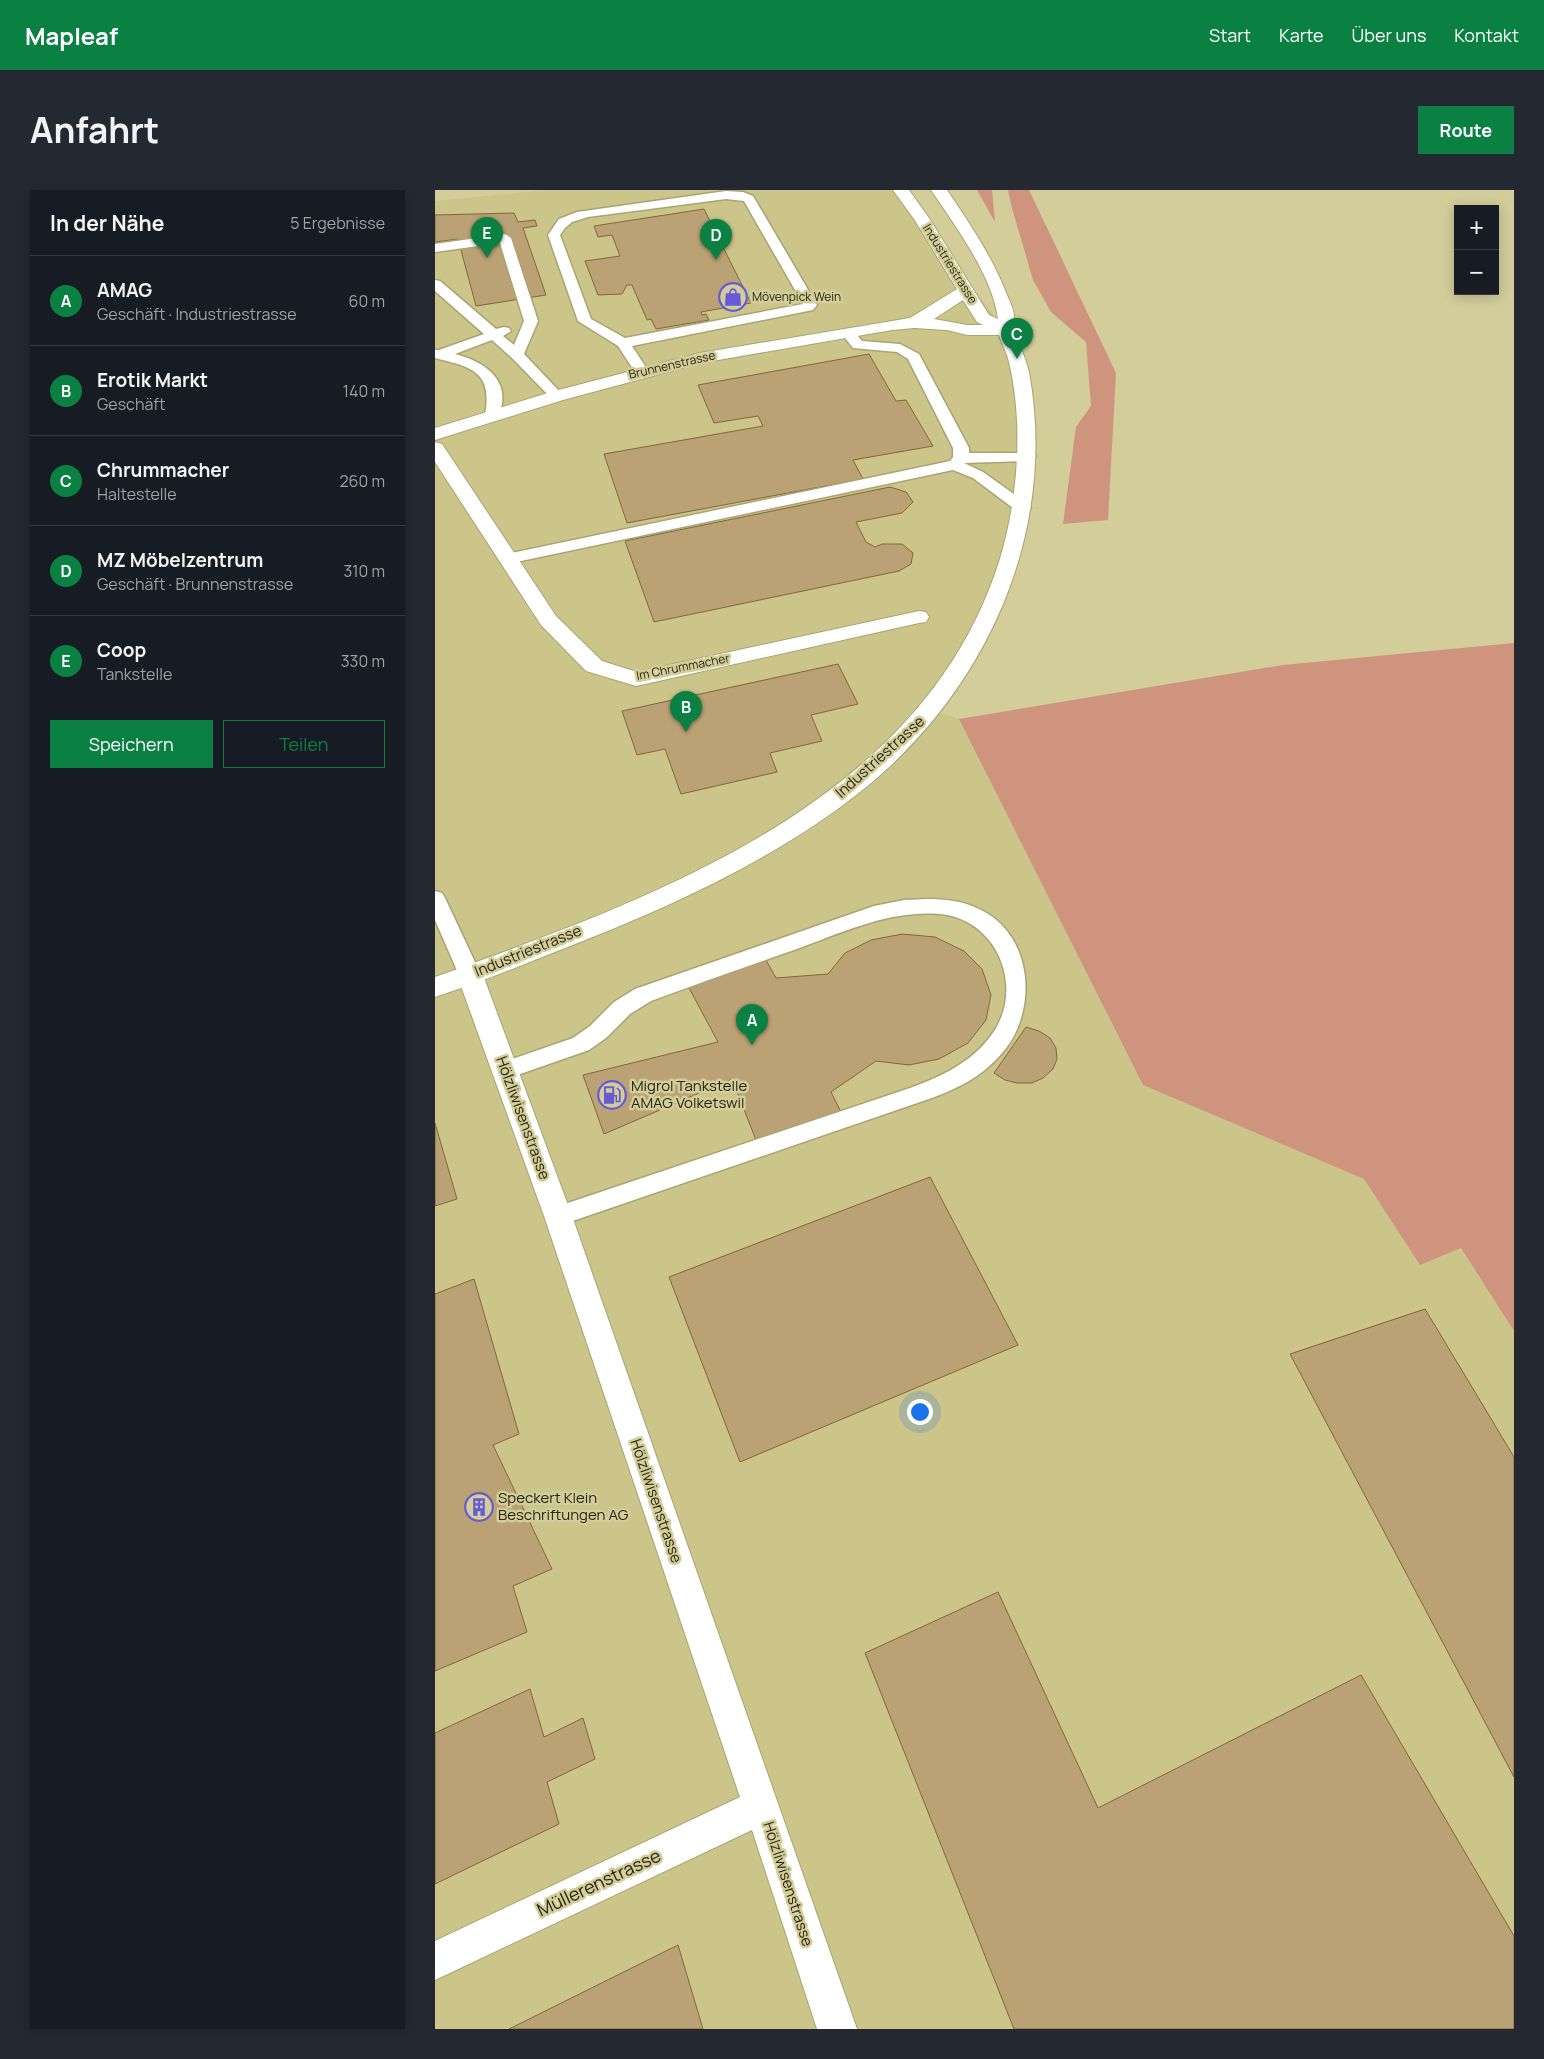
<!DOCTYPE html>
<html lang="de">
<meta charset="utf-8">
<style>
:root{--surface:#171b24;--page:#242831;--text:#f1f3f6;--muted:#9ea1a6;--line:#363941;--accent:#0b8043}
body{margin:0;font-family:Manrope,sans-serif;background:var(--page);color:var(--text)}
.controls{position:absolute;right:15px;top:15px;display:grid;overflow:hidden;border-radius:0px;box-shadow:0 2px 12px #0003}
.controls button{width:45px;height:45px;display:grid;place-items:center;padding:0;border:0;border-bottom:1px solid var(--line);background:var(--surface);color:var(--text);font:25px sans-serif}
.you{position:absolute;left:484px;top:1221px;width:18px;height:18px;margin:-12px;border:4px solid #fff;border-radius:50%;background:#1a73e8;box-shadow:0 0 0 8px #1a73e833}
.badge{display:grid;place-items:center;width:32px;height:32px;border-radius:50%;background:var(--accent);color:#fff;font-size:16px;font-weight:700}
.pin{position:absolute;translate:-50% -41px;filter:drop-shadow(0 1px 2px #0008)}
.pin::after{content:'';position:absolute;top:26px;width:18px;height:15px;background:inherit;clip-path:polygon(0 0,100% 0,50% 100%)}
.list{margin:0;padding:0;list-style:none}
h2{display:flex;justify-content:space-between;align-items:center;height:65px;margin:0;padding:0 20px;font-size:21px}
h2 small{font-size:16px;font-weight:400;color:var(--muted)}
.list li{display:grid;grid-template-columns:32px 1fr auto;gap:15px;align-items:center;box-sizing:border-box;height:90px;padding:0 20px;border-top:1px solid var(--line)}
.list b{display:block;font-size:19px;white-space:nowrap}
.list p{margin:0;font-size:16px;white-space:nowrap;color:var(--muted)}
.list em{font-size:16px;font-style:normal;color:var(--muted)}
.actions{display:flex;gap:10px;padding:15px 20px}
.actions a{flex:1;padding:11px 0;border:1px solid var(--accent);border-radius:0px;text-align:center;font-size:18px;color:var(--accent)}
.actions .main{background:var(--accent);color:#fff}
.map{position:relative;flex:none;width:1079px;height:1839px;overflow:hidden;border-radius:0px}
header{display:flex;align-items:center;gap:30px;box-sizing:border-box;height:70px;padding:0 25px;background:var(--accent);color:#fff}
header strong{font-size:24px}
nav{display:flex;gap:28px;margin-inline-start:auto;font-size:18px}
.intro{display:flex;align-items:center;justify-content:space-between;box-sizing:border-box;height:120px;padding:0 30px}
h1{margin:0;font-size:35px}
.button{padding:12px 22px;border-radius:0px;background:var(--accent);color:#fff;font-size:18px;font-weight:700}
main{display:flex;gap:30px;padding:0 30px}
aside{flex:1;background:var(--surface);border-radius:0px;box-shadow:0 2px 12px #0003}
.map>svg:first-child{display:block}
.built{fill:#ccc589}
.green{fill:#ce947d}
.building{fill:#bba274;stroke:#7f683b}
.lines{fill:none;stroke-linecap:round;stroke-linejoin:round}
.lane-casing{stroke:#a9a472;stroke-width:3}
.street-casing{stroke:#a9a472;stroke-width:2}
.secondary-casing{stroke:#a9a472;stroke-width:2}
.lane{fill:#fff;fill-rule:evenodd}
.street{fill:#fff;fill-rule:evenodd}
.secondary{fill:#fff;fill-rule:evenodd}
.labels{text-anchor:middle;stroke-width:5;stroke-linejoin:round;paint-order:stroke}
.far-street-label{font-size:12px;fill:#282511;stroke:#d2cd99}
.far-poi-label{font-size:12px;fill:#282511;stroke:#d2cd99;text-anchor:start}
.street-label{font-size:15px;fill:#282511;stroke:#d2cd99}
.poi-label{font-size:15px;fill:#282511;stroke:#d2cd99;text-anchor:start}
.near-street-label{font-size:18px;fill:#282511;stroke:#d2cd99}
</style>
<header>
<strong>Mapleaf</strong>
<nav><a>Start</a><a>Karte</a><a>Über uns</a><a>Kontakt</a></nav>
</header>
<div class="intro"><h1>Anfahrt</h1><a class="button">Route</a></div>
<main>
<aside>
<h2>In der Nähe<small>5 Ergebnisse</small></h2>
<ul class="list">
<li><span class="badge">A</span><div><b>AMAG</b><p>Geschäft · Industriestrasse</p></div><em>60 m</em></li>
<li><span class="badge">B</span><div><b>Erotik Markt</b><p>Geschäft</p></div><em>140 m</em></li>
<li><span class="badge">C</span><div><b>Chrummacher</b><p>Haltestelle</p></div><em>260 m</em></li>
<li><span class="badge">D</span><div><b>MZ Möbelzentrum</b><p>Geschäft · Brunnenstrasse</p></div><em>310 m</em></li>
<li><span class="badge">E</span><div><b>Coop</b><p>Tankstelle</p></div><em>330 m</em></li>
</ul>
<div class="actions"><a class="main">Speichern</a><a>Teilen</a></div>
</aside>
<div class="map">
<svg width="1079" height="1839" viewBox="0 0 1079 1839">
<rect width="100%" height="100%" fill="#d2cd99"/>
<path class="built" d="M 109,0 L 466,0 L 498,49 L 571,140 L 582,169 L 585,335 L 496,520 L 524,529 L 708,895 L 929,989 L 985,1075 L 1026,1058 L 1079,1141 L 1079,1839 L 0,1839 L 0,11 Z"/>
<path class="green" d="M 542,0 L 557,0 L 560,32 Z
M 573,0 L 594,0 L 681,183 L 673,330 L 628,334 L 641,237 L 656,216 L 651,152 L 616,122 L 598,90 L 577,18 Z
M 1079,453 L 1079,1141 L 1026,1058 L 985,1075 L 929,989 L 708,895 L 524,529 L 848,475 Z"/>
<path class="building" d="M 269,19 L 316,113 L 266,122 L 267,125 L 271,124 L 274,130 L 221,139 L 216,129 L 212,130 L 197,95 L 192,95 L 187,104 L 163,105 L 150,71 L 185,66 L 177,45 L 163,47 L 159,36 Z
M 79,23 L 83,32 L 100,30 L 102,36 L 88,38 L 111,105 L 41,116 L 23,49 L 0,52 L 0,25 Z
M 434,164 L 461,211 L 471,210 L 498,256 L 418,270 L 428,289 L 192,333 L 169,264 L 328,236 L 323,226 L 279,233 L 263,195 Z
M 455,297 L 471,302 L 478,312 L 467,323 L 421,332 L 431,352 L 440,357 L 447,354 L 467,354 L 478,363 L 476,374 L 464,381 L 219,432 L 190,351 Z
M 403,474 L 423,514 L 376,525 L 387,551 L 335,563 L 342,582 L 246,604 L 230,559 L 202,565 L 187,521 Z
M 467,744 L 500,747 L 529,761 L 547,779 L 556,805 L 551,830 L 533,853 L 504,869 L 474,875 L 441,871 L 396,902 L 406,922 L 321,950 L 297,889 L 169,944 L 148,885 L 283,852 L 253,796 L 331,770 L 341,788 L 393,784 L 410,763 L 436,750 Z
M 591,837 L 604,841 L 615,848 L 621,858 L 622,869 L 618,879 L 608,888 L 597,893 L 582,893 L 570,890 L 559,883 Z
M 0,933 L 22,1009 L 0,1016 Z
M 495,987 L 583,1155 L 305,1272 L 234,1087 Z
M 39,1089 L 84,1244 L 58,1255 L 117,1379 L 78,1396 L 92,1442 L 0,1481 L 0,1104 Z
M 990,1119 L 1079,1267 L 1079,1587 L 855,1164 Z
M 563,1402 L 663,1618 L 926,1485 L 1079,1746 L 1079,1839 L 579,1839 L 430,1463 Z
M 95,1499 L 109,1547 L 148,1528 L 160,1569 L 112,1592 L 124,1634 L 0,1694 L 0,1543 Z
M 243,1755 L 268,1839 L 74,1839 Z"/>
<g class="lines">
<defs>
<path id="lane" d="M 291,1 L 308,2 L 318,6 L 382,115 L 378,120 L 373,121 L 197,156 L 214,182 L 212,185 L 202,185 L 183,156 L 143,131 L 113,45 L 124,29 L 142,22 ZM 291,9 L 309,11 L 368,114 L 190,148 L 156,129 L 125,45 L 130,38 L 137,32 L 153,27 Z
M 70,44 L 76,48 L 103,131 L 89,164 L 129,206 L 127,209 L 117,209 L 77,168 L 57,150 L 20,164 C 44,170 71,185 67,213 C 66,219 65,224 62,228 L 52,228 L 50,225 C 58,181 36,177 0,168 L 0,160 L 4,160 L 49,144 L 0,101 L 0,90 L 5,91 L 61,139 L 69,137 L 74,138 L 76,141 L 68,146 L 79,155 L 89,131 L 65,53 L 0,62 L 0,54 Z
M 413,139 L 418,140 L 427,151 L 465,154 L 484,164 L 534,258 L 534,263 L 598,263 L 601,266 L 598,269 L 593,271 L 529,273 L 548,282 L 594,315 L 596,318 L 594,321 L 582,321 L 538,288 L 518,280 L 72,374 L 66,372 L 64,369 L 66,366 L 72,364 L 515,271 L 518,267 L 518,258 L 473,169 L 462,162 L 418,158 L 406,143 Z
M 0,701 L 7,703 L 10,708 L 46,785 L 42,791 L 35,793 L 28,791 L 24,785 L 0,730 Z
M 492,709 C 510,709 528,711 544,719 C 596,743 603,814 572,857 C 551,885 523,899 491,910 L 123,1036 L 115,1033 L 111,1026 L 115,1019 L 475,898 C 508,886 542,870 561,838 C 588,792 560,729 505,724 C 455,720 408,742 362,759 C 313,776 264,793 216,811 L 195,824 L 171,848 L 154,860 L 71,889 L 63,886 L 60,880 L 63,874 L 138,848 L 155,836 L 179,812 L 200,799 L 439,716 L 469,710 Z"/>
<path id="street" d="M 0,252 L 7,254 L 121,426 L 167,471 L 202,482 L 484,421 L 491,422 L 494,427 L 491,432 L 484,433 L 201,496 L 151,481 L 106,435 L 0,272 Z
M 35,775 L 44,778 L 48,785 L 137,1026 L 422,1839 L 382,1839 L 317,1640 L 0,1790 L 0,1751 L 305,1607 L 109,1026 L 22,785 L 26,778 Z"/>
<path id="secondary" d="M 458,0 L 474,0 L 494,28 L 554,125 L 563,129 C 558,87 520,35 496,0 L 512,0 C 535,34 557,66 572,105 C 575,112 579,119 579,127 C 580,133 579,138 581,144 C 585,157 591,169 594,182 C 623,340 553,498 430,598 C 342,669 235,717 130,758 C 87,775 44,793 0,807 L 0,787 C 218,708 486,615 564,372 C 583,311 589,235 574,172 C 572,163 567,154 564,145 L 532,145 L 512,140 L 479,138 L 457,140 L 266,173 L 128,210 L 0,250 L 0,238 L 116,202 L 265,163 L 475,128 L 522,99 L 479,29 ZM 528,110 L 542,132 L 548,135 L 532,135 L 499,129 Z"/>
</defs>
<use href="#lane" class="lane-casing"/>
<use href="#street" class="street-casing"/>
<use href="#secondary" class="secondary-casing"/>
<use href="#lane" class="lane"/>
<use href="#street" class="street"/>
<use href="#secondary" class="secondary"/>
</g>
<defs>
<symbol id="shop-ring" viewBox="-11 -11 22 22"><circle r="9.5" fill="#d2cd99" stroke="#665bd4" stroke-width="1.5"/><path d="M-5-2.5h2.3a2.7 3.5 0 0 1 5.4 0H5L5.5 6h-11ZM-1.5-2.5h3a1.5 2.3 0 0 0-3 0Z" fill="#665bd4"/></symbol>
<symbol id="fuel-ring" viewBox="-11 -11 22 22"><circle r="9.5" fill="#d2cd99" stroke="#665bd4" stroke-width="1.5"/><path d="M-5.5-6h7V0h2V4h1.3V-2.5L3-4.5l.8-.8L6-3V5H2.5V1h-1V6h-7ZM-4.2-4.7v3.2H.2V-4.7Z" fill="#665bd4"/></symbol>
<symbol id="building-ring" viewBox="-11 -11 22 22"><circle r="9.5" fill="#d2cd99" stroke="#665bd4" stroke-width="1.5"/><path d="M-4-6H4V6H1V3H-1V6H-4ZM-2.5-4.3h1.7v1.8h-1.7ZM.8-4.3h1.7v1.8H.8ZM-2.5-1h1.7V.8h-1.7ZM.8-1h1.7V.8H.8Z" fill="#665bd4"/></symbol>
</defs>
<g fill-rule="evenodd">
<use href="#shop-ring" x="282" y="91" width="32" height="32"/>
<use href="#fuel-ring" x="161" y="889" width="32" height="32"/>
<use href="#building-ring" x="28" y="1301" width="32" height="32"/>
</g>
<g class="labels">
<g class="far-street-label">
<text transform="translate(515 74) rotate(58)" y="4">Industriestrasse</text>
<text transform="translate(237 175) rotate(-13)" y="4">Brunnenstrasse</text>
<text transform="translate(248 477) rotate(-11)" y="4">Im Chrummacher</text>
</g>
<g class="far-poi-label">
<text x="317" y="111">Mövenpick Wein</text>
</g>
<g class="street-label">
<text transform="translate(445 567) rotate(-42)" y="5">Industriestrasse</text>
<text transform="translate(93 761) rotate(-22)" y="5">Industriestrasse</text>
<text transform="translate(88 928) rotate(70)" y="5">Hölzliwisenstrasse</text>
<text transform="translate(221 1311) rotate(71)" y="5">Hölzliwisenstrasse</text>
<text transform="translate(353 1694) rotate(72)" y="5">Hölzliwisenstrasse</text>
</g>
<g class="poi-label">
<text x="196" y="901">Migrol Tankstelle<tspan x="196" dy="17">AMAG Volketswil</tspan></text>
<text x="63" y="1313">Speckert Klein<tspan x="63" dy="17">Beschriftungen AG</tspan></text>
</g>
<g class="near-street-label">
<text transform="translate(164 1693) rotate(-25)" y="6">Müllerenstrasse</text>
</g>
</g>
</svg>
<div class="controls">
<button>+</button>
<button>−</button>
</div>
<div class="you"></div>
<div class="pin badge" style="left:317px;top:855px">A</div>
<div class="pin badge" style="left:251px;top:542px">B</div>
<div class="pin badge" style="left:582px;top:169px">C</div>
<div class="pin badge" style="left:281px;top:70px">D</div>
<div class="pin badge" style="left:52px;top:68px">E</div>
</div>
</main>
